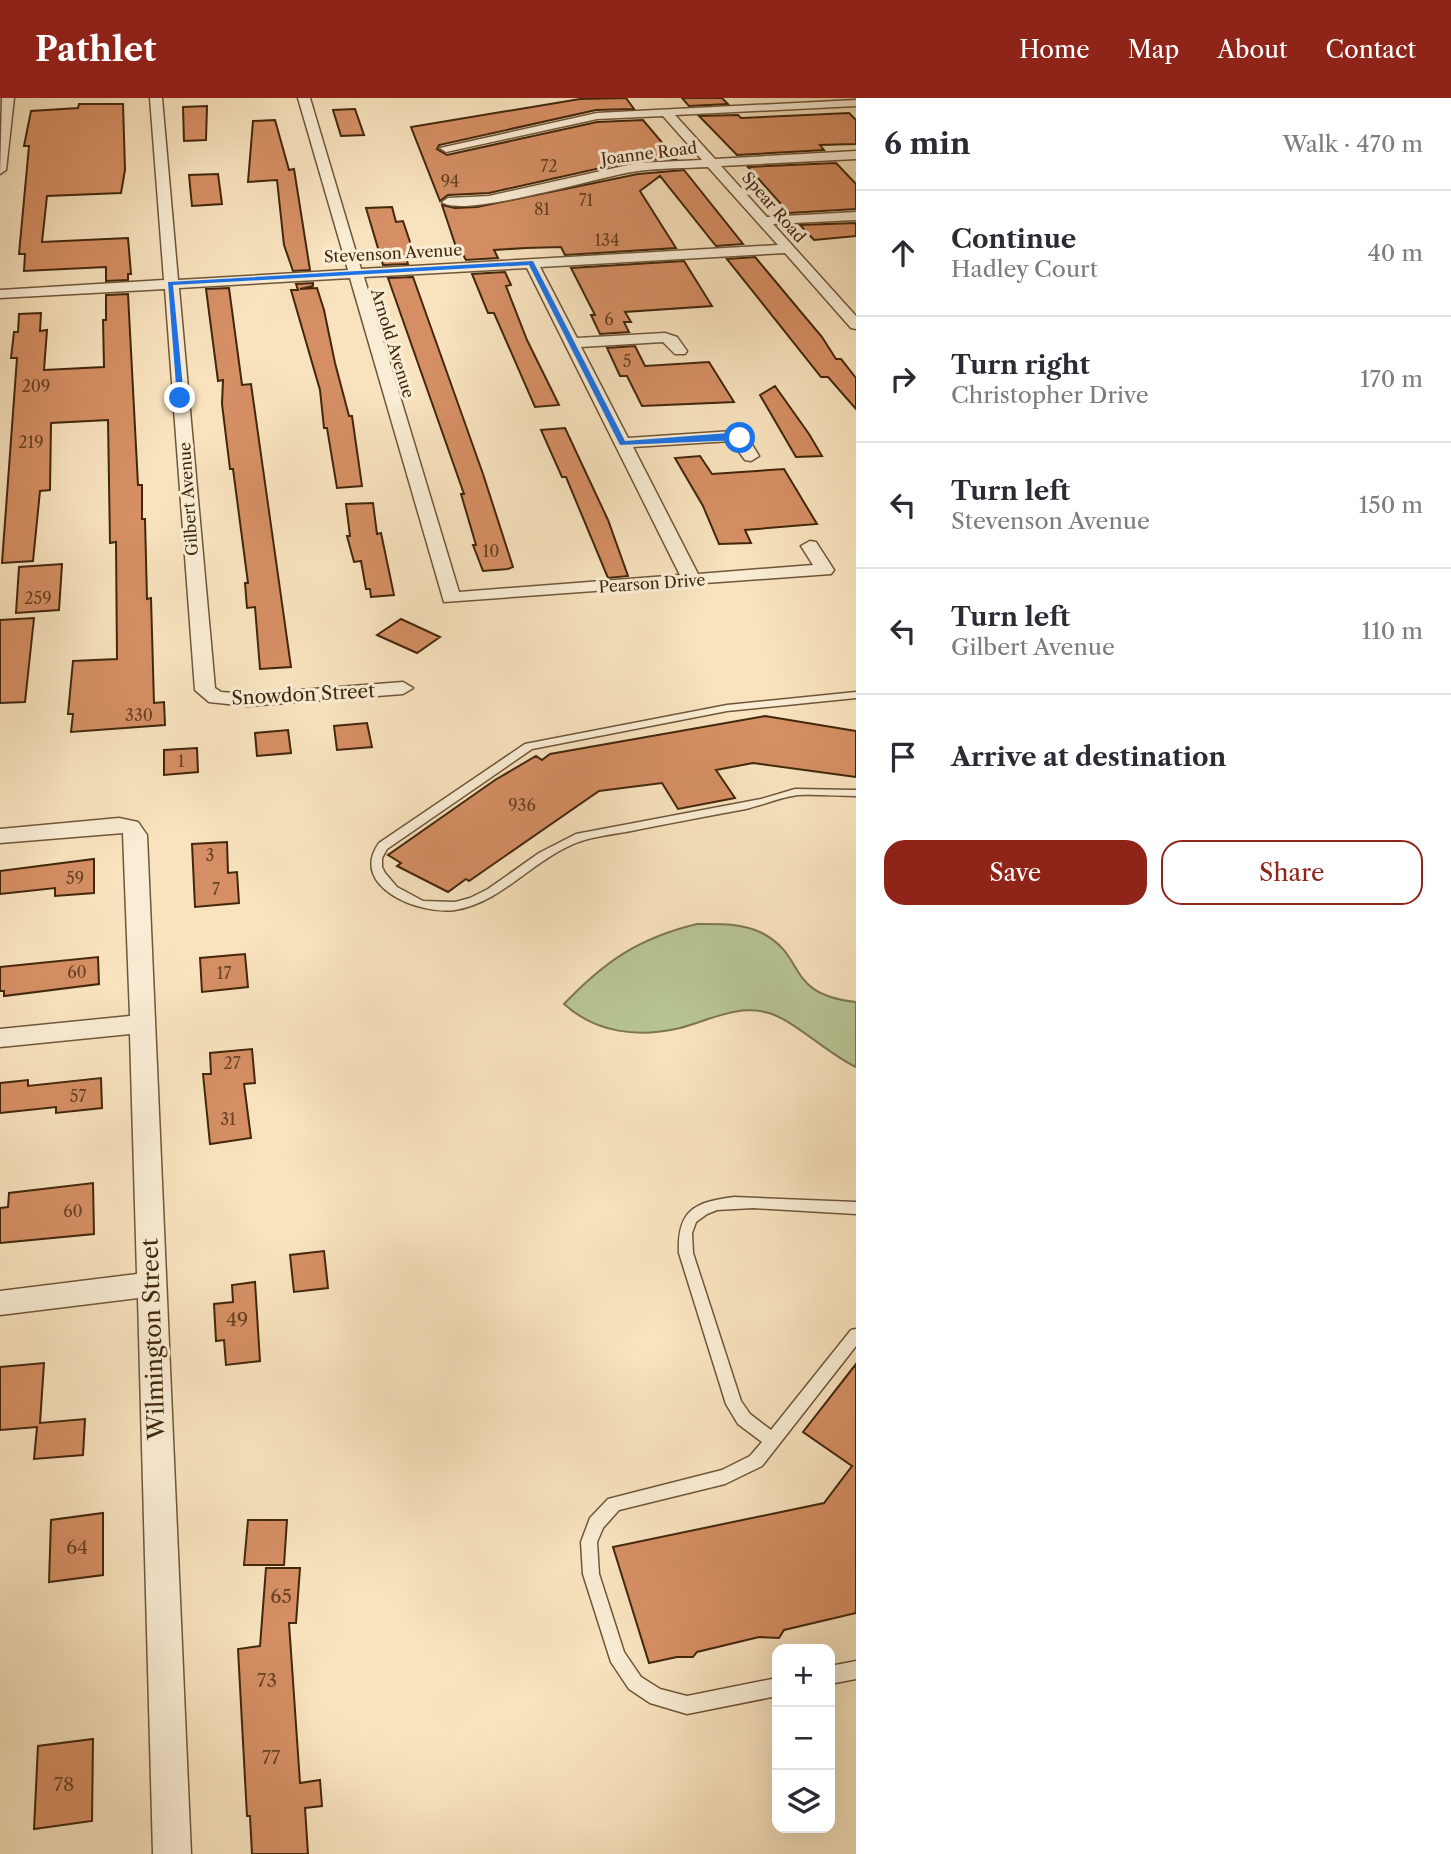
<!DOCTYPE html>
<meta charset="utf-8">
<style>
:root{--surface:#fff;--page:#f2f2f3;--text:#2b2b33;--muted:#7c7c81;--line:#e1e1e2;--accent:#8f2418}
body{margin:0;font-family:"Libre Caslon Text",serif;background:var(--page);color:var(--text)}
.controls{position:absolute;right:21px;bottom:21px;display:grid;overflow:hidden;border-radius:14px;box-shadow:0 7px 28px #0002}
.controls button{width:63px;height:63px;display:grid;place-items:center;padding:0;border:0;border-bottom:2px solid var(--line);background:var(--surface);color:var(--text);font:35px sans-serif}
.stop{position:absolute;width:21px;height:21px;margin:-16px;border:5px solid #1a73e8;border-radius:50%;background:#fff}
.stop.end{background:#1a73e8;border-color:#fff;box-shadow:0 2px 7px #0008}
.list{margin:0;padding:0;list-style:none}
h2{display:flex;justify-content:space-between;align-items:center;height:91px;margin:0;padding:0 28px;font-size:30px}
h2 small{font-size:23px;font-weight:400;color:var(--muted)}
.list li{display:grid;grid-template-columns:46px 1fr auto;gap:21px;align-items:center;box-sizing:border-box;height:126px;padding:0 28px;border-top:2px solid var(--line)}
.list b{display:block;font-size:26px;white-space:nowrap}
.list p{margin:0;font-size:23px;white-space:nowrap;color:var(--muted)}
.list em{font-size:23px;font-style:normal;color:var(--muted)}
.actions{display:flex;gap:14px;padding:21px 28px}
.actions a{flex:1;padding:16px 0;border:2px solid var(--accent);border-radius:21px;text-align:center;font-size:24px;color:var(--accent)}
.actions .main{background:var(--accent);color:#fff}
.icon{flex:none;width:38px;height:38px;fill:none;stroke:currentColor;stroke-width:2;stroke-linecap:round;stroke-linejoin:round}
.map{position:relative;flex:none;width:856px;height:1756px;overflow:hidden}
header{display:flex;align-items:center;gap:42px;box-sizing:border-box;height:98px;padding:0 35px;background:var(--accent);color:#fff}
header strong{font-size:33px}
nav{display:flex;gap:38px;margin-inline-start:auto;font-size:24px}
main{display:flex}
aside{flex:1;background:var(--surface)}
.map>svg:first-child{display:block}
.green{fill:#b8c595;stroke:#7d7650;stroke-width:2}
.building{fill:#d68f64;stroke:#42270c;stroke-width:2}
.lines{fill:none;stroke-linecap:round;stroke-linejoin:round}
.lane-casing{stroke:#705638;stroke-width:3}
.street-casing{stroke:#705638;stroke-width:3}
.lane{fill:#faedd5;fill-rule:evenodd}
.street{fill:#faedd5;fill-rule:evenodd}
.route{fill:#1a73e8}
.labels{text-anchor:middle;stroke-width:6;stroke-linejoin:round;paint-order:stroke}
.far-street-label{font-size:16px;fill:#42270c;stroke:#faedd5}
.number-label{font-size:16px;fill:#674122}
.street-label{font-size:19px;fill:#42270c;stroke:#faedd5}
.near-number-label{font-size:19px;fill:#674122}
.near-street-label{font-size:23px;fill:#42270c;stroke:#faedd5}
</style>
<header>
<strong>Pathlet</strong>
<nav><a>Home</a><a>Map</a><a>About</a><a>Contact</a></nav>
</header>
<main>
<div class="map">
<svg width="856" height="1756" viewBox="0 0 856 1756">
<rect width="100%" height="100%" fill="#f8e3be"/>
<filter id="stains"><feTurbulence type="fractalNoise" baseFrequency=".00286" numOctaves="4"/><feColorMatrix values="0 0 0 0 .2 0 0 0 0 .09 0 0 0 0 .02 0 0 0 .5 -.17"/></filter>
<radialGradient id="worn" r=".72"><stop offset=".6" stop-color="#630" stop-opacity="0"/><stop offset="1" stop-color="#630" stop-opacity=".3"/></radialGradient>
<path class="green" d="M 697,826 C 719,826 742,825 762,835 C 808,859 784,896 856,904 L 856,969 C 828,956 795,923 769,915 C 737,906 710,922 680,930 C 638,940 596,935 564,906 C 605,863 639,840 697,826 Z"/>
<path class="building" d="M 626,0 L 634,11 L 596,12 L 439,47 L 437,51 L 447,57 L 597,24 L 643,22 L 676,61 L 636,62 L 489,95 L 448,97 L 440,103 L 411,29 L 580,1 Z
M 682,0 L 722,0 L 728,6 L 689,8 Z
M 79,6 L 123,6 L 125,72 L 121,95 L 47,98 L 42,144 L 128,140 L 131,176 L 128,176 L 128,182 L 106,183 L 106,169 L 24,173 L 25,156 L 19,156 L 29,48 L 24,48 L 31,13 L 78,10 Z
M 207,8 L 206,42 L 184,43 L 183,9 Z
M 355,11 L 364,37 L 341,38 L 333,12 Z
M 849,15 L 856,22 L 856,46 L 820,47 L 824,52 L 737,57 L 699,18 L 738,17 L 741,20 Z
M 275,22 L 289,72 L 294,71 L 310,172 L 293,173 L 284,147 L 277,82 L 248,84 L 253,23 Z
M 836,65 L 856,86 L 856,111 L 789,115 L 748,69 Z
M 684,72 L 743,146 L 716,148 L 660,78 L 640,93 L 676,150 L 565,157 L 561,149 L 526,150 L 494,152 L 498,160 L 466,162 L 462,155 L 458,155 L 442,107 L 455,110 L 477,109 L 638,76 Z
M 218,76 L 222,106 L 192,108 L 189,77 Z
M 392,109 L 396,124 L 403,123 L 414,156 L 405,157 L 408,166 L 383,167 L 366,110 Z
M 856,125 L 856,138 L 814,142 L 800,127 Z
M 755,159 L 822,239 L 836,261 L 841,261 L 856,280 L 856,311 L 828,279 L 821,279 L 727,161 Z
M 684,163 L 712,208 L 625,214 L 631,224 L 624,224 L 629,234 L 600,236 L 591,217 L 595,217 L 571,170 Z
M 505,174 L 511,187 L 506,188 L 527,242 L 559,307 L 535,309 L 494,215 L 488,215 L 472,176 Z
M 413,179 L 483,376 L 513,469 L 508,471 L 483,473 L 473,447 L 476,447 L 461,396 L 464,396 L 388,180 Z
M 313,185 L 313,188 L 300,191 L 317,190 L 324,212 L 335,265 L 349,318 L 352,318 L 362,388 L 337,390 L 327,330 L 324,330 L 320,292 L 291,192 L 298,192 L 296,186 Z
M 229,190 L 242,287 L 251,286 L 291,569 L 260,571 L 255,509 L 247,510 L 245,485 L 248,485 L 233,371 L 230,371 L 222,306 L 223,282 L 218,283 L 206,191 Z
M 128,196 L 138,387 L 142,387 L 142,421 L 145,421 L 147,501 L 151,500 L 154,605 L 164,604 L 165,627 L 71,634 L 73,616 L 68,616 L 73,563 L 117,561 L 116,444 L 110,445 L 108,322 L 51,325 L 50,392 L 40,393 L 33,463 L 2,465 L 17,260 L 11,260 L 14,234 L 18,234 L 19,216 L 41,215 L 40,233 L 47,232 L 44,272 L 104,269 L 103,222 L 106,222 L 106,197 Z
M 635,248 L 645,268 L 709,264 L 734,304 L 642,308 L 627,278 L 620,278 L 607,250 Z
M 775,288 L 809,336 L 822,358 L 796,359 L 760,297 Z
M 565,330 L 608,422 L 628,478 L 608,480 L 566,379 L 562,379 L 541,332 Z
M 700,358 L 712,376 L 784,371 L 817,426 L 745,432 L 751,445 L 719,446 L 703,408 L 675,360 Z
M 373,405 L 377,436 L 381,435 L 394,497 L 371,499 L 370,491 L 366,491 L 361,463 L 354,464 L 347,438 L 350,438 L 346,406 Z
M 62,466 L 59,512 L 16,515 L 19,469 Z
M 34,520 L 25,604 L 0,605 L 0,522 Z
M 401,521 L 440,539 L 417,555 L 377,537 Z
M 765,618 L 856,633 L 856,679 L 753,665 L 716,672 L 735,700 L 678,711 L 662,685 L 599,693 L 469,783 L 466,781 L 448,794 L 397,768 L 401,765 L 388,757 L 495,682 L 536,658 L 542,662 L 550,656 Z
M 367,625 L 372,649 L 337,652 L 334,628 Z
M 288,632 L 291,655 L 257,658 L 255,635 Z
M 197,650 L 198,674 L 164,677 L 164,652 Z
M 227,744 L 228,775 L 237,774 L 239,805 L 195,809 L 192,746 Z
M 94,761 L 94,795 L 55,798 L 55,790 L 0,796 L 0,773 Z
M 245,856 L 248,889 L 202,894 L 200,860 Z
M 98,859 L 99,886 L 4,898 L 4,893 L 0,893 L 0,869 Z
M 252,951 L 255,985 L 244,986 L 251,1040 L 210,1046 L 203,976 L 211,976 L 210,955 Z
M 101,980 L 102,1010 L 56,1015 L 56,1009 L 0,1015 L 0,985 L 28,982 L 28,988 Z
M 93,1085 L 94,1136 L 0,1145 L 0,1110 L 8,1109 L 9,1095 Z
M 324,1153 L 328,1190 L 294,1194 L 290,1157 Z
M 255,1184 L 260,1263 L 226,1267 L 224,1242 L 216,1243 L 214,1206 L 233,1204 L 232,1187 Z
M 44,1265 L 40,1325 L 85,1321 L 83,1357 L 34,1361 L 37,1329 L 0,1332 L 0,1269 Z
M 856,1266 L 856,1515 L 784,1532 L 779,1540 L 759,1539 L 697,1554 L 693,1559 L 677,1559 L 649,1565 L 613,1449 L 824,1405 L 852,1368 L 803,1334 Z
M 103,1415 L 103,1477 L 49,1484 L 51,1422 Z
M 248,1422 L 287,1422 L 284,1467 L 244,1467 Z
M 266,1470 L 300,1470 L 296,1525 L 289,1525 L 300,1685 L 320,1682 L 322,1708 L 305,1710 L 308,1756 L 252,1756 L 250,1718 L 247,1718 L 238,1551 L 260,1548 Z
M 93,1641 L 92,1723 L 34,1731 L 38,1648 Z"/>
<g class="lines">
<defs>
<path id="lane" d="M 856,594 L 856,600 L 727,613 L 532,651 L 387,751 L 382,760 L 382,769 L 385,775 L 397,789 L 423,803 L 455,804 L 470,800 L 488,791 L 539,755 L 576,736 L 761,701 L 795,691 L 856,692 L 856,698 C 837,698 817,696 798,697 C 781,699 763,707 746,711 C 708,718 670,725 631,733 C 609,737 585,739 565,750 C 527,769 498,805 455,812 C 420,817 348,789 379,745 L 525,646 L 727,607 Z
M 734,1099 L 856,1104 L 856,1116 L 753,1110 L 717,1112 L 707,1116 L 696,1124 L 692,1135 L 693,1155 L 741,1303 L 750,1316 L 771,1332 L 851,1232 L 856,1231 L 856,1248 L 762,1368 L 725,1386 L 619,1412 L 603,1430 L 597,1444 L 599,1476 L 624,1554 L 641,1579 L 660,1591 L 687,1598 L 777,1580 L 777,1598 L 687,1616 L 650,1605 L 629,1591 L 611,1564 L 583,1476 L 581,1444 L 590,1420 L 608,1401 L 722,1372 L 750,1358 L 762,1344 L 738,1326 L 726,1306 L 679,1155 C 677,1112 695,1104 734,1099 Z
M 856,1563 L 856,1581 L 830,1586 L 830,1568 Z"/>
<path id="street" d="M 2,0 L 14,0 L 6,72 L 0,76 Z
M 150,0 L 162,0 L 178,182 L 348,172 L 298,0 L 310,0 L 361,171 L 778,147 L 708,69 C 685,70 661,70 638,73 C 604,77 463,121 442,104 L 448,100 L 489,98 L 637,65 L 702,62 L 663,18 L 597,21 L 446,54 L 440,50 L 597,15 L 856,2 L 856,8 L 675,17 L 715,61 L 856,53 L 856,61 L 721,68 L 767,119 L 856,114 L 856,122 L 773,126 L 856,218 L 856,231 L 851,230 L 785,155 L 540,169 L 577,240 L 665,235 L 677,239 L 687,253 L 685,256 L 675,256 L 663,244 L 581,249 L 628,340 L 733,333 L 747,338 L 759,358 L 751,363 L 745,362 L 731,343 L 633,349 L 698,476 L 813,467 L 801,448 L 810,443 L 816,444 L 834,472 L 831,476 L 444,504 L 350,180 L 179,190 L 215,590 L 221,594 L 247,596 L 403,584 L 413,590 L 403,596 L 247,608 L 209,604 L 195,592 L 165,191 L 0,200 L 0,192 L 164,182 ZM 527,170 L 680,477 L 459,494 L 364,179 Z
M 119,720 L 138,724 L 147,737 L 191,1756 L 153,1756 L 138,1200 L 0,1217 L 0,1193 L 137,1176 L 130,936 L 0,949 L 0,931 L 130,918 L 123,735 L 0,745 L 0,731 Z"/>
</defs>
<use href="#lane" class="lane-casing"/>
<use href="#street" class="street-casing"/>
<use href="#lane" class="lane"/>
<use href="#street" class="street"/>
</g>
<path class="route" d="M 533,163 L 625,343 L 729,335 L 742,338 L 742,342 L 620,347 L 529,167 L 173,187 L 184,300 L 177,300 L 168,184 Z"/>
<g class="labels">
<g class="far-street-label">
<text transform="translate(649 55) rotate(-7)" y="6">Joanne Road</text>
<text transform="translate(774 109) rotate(49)" y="6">Spear Road</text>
<text transform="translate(393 155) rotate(-3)" y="6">Stevenson Avenue</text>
<text transform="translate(393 245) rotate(73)" y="6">Arnold Avenue</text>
<text transform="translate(188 401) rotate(-94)" y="6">Gilbert Avenue</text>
<text transform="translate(652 485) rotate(-4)" y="6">Pearson Drive</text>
</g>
<g class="number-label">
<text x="549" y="74">72</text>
<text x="450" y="89">94</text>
<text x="586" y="108">71</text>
<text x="542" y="117">81</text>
<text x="607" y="148">134</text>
<text x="609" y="227">6</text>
<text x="627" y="269">5</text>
<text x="36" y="294">209</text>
<text x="31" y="350">219</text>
<text x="491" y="459">10</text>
<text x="38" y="506">259</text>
<text x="139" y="623">330</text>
<text x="181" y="669">1</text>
<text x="522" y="713">936</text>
<text x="210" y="763">3</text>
<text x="75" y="786">59</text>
<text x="216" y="797">7</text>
<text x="77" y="880">60</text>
<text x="224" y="881">17</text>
<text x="232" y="971">27</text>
<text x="78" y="1004">57</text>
<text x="228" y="1027">31</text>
<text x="73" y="1119">60</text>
</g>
<g class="street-label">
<text transform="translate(303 596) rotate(-3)" y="7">Snowdon Street</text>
</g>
<g class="near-number-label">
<text x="237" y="1228">49</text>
<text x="77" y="1456">64</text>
<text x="281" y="1505">65</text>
<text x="267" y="1589">73</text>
<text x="271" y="1666">77</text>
<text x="64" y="1693">78</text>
</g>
<g class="near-street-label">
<text transform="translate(153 1241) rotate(-92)" y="8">Wilmington Street</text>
</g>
</g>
<rect width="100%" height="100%" filter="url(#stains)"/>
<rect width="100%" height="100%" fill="url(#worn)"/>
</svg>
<div class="controls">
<button>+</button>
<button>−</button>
<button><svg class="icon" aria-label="layers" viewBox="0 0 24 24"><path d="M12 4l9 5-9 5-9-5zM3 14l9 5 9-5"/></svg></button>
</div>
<div class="stop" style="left:740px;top:340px"></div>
<div class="stop end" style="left:180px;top:300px"></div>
</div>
<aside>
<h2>6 min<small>Walk · 470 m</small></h2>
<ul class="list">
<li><svg class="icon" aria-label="ahead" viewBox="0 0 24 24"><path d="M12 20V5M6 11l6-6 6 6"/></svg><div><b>Continue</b><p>Hadley Court</p></div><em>40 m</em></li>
<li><svg class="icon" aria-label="right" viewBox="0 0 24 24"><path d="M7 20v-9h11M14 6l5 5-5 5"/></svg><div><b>Turn right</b><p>Christopher Drive</p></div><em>170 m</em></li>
<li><svg class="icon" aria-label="left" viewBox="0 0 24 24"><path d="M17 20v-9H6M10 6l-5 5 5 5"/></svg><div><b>Turn left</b><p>Stevenson Avenue</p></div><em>150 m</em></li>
<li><svg class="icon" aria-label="left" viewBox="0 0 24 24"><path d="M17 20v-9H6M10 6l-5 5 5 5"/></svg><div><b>Turn left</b><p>Gilbert Avenue</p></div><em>110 m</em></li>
<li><svg class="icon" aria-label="arrive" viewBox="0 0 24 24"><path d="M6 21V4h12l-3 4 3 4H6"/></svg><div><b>Arrive at destination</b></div></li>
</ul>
<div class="actions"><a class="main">Save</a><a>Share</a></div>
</aside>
</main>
